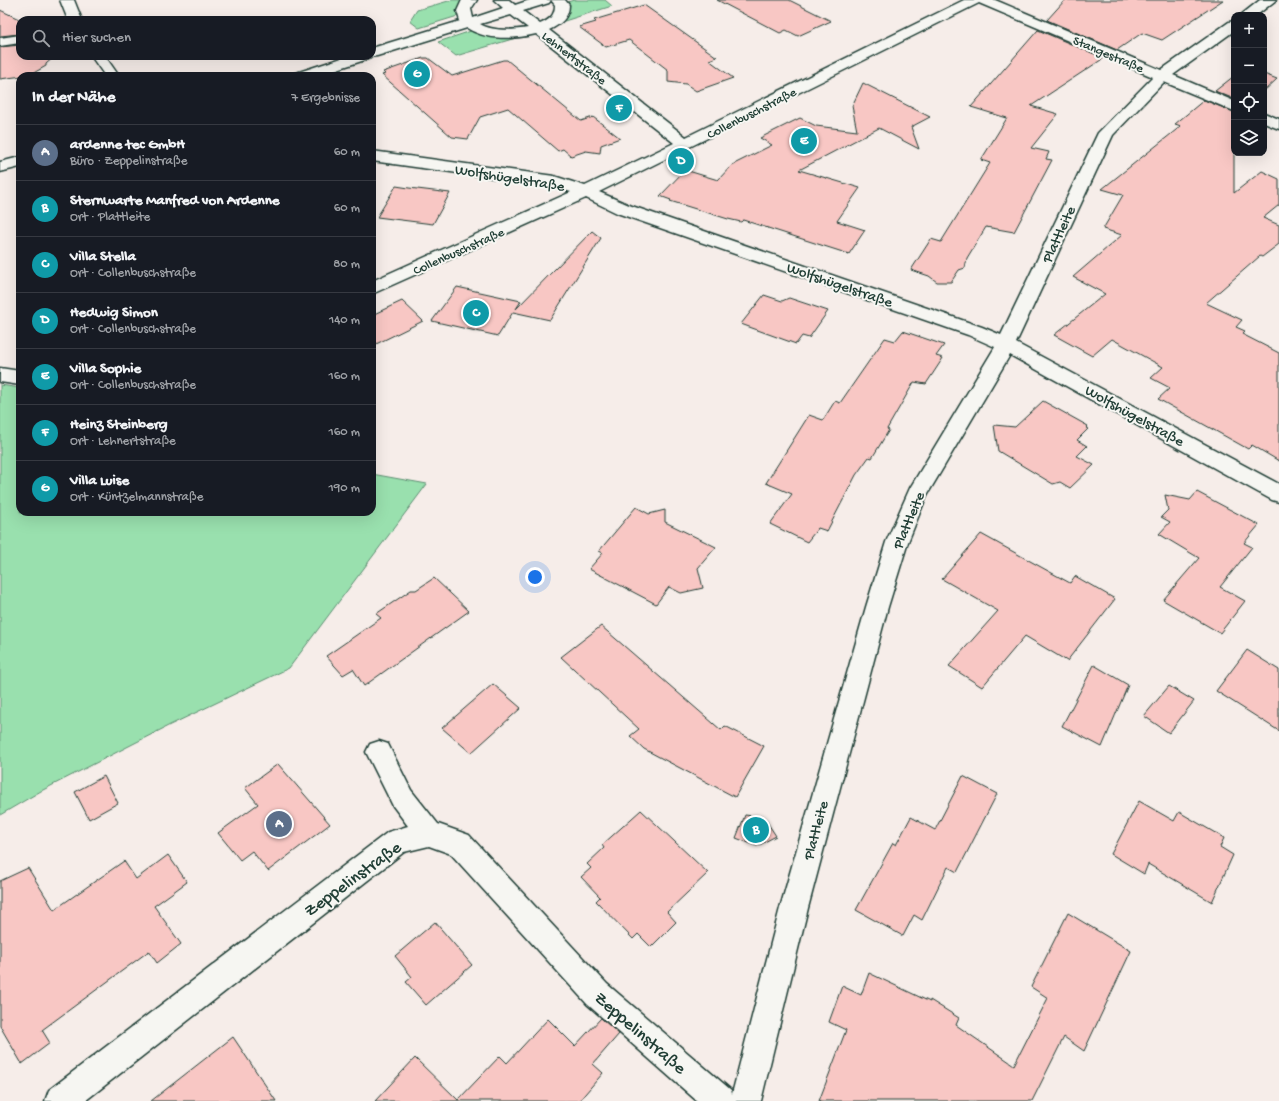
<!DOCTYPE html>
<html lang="de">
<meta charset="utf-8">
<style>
:root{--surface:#171b24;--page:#20242c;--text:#f1f3f6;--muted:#9ea1a6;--line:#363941;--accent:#d1495b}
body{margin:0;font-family:"Gochi Hand",sans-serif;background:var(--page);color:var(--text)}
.controls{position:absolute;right:12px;top:12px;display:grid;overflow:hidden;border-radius:8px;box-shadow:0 4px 16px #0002}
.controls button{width:36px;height:36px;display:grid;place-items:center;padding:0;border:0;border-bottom:1px solid var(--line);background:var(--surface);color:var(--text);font:20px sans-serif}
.you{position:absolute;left:535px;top:577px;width:14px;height:14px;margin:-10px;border:3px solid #fff;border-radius:50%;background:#1a73e8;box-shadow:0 0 0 6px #1a73e833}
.badge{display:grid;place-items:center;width:26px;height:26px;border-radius:50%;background:var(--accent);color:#fff;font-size:13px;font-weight:700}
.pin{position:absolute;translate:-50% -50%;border:2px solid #fff;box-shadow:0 1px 4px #0006}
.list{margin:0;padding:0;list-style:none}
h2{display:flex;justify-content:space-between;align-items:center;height:52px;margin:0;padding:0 16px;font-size:17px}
h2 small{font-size:13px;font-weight:400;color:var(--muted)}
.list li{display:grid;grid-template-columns:26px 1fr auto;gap:12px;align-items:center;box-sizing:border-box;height:56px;padding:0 16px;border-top:1px solid var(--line)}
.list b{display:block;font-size:15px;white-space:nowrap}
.list p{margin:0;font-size:13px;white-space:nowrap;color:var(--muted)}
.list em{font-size:13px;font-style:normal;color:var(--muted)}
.icon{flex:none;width:22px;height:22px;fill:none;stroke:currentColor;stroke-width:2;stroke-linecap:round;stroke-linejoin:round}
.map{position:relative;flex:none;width:1279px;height:1101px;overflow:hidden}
.search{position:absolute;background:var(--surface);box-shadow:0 4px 16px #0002;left:16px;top:16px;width:360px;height:44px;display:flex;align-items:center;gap:10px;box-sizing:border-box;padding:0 14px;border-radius:12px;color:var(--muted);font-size:15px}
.panel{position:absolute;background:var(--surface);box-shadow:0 4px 16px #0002;left:16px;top:72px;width:360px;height:444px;border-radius:12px}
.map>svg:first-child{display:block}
.green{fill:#99e0ae;stroke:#5c8e71}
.building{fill:#f8c7c4;stroke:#1f3d34}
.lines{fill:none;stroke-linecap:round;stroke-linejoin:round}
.minor-casing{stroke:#1f3d34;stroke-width:3}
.minor{fill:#f6f6f2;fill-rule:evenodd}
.labels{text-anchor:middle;stroke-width:4;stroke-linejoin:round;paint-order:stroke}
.far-street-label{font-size:13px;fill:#1f3d34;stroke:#f6f6f2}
.street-label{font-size:15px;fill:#1f3d34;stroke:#f6f6f2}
.near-street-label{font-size:18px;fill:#1f3d34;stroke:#f6f6f2}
</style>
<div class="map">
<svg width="1279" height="1101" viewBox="0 0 1279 1101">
<rect width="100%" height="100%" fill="#f6ede9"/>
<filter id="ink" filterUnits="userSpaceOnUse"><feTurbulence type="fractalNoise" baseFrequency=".025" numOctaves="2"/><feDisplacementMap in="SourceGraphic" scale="8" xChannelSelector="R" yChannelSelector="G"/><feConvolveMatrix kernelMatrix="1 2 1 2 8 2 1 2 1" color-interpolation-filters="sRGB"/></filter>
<g filter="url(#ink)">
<path class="green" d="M 452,0 L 466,0 L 461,15 L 419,28 L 410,21 L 417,10 Z
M 574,0 L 605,0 L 612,6 L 558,23 L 564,3 Z
M 474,30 L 519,37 L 456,56 L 438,42 Z
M 0,385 L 20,388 L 20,512 L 372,512 L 372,474 L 427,484 L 289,668 L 170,725 L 41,791 L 0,815 Z"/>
<path class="building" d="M 717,0 L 789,0 L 831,21 L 798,36 L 786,30 L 780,33 Z
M 1065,0 L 1223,0 L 1162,40 L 1142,33 L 1117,50 L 1047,20 Z
M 644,5 L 717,57 L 709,60 L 733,78 L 696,91 L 686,84 L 668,82 L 668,70 L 629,40 L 606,47 L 579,27 L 596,22 L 594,20 Z
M 0,10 L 21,20 L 20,34 L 0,36 Z
M 1038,30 L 1104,58 L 1031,106 L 1058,114 L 1031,148 L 1049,152 L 1046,159 L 1052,160 L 1014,232 L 986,227 L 967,258 L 965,268 L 959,270 L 951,282 L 937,282 L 929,276 L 911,270 L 931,239 L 941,242 L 990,163 L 981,160 L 1007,118 L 971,107 Z
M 20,45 L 20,56 L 55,56 L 46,64 L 46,66 L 30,75 L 0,79 L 0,47 Z
M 423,58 L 428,58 L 452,76 L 503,60 L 507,60 L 581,121 L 593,117 L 620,138 L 601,145 L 600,153 L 586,151 L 571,156 L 563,149 L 558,151 L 508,108 L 480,117 L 468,139 L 452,137 L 382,75 L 385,74 L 383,72 Z
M 1264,74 L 1277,79 L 1264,91 Z
M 1234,76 L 1234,99 L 1215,91 Z
M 863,83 L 930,117 L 911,127 L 919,149 L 879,128 L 799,170 L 860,188 L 837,221 L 865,230 L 849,254 L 743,220 L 741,222 L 728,219 L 670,201 L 671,200 L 660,196 L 685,170 L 718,180 L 732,165 L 772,145 L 760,138 L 800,118 L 816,126 L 857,131 L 852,106 Z
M 1204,100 L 1234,112 L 1234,193 L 1262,171 L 1279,179 L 1279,205 L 1263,218 L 1279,225 L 1279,244 L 1262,257 L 1260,256 L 1206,303 L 1242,320 L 1236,327 L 1245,331 L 1242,334 L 1279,353 L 1279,461 L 1252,445 L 1248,449 L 1158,399 L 1170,388 L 1151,378 L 1163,367 L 1112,339 L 1092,356 L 1054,335 L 1105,294 L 1073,277 L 1122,235 L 1103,229 L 1123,195 L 1102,189 L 1181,126 L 1175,124 Z
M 396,186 L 409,188 L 450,193 L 433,224 L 377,217 Z
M 592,231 L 601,238 L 550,320 L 513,312 L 498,336 L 432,321 L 457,287 L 521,301 L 516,309 Z
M 764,295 L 782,301 L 789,298 L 828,311 L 809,338 L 802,336 L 796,344 L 741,324 Z
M 402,301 L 423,321 L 372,346 L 372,315 Z
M 903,331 L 944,345 L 936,356 L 943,358 L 926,384 L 914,382 L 887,429 L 889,430 L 872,458 L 869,457 L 856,475 L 827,531 L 818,528 L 807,542 L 770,524 L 792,494 L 766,483 L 809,415 L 823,420 L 835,401 L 840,403 L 885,338 L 895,341 Z
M 1043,401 L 1088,426 L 1086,428 L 1088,429 L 1077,440 L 1087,446 L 1077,456 L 1094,465 L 1070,488 L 1060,482 L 1053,484 L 998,451 L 994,425 L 1015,427 Z
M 1197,492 L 1259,525 L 1244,543 L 1252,547 L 1220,587 L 1245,601 L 1220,633 L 1163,600 L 1199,558 L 1159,534 L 1170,522 L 1161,517 L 1168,510 L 1165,495 L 1190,500 Z
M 636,507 L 649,514 L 665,510 L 665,522 L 716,547 L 698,568 L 703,588 L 681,593 L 669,587 L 656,604 L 589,569 L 603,553 L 599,551 Z
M 981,534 L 1070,583 L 1075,576 L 1115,599 L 1067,661 L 1025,636 L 982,687 L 949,666 L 998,611 L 942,579 Z
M 434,578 L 469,611 L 364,686 L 353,669 L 343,675 L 326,656 L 381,618 L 376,614 L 411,590 L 416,590 Z
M 601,626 L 721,730 L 725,726 L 764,746 L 735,797 L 644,749 L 630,736 L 639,729 L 561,657 Z
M 1247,650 L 1279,670 L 1279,731 L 1216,691 Z
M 1094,665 L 1128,685 L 1102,747 L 1062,726 Z
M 493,684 L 521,708 L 471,753 L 442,728 Z
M 1169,686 L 1194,701 L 1169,733 L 1144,716 Z
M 278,764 L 330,824 L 268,871 L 252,851 L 240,860 L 218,833 L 258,804 L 245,788 Z
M 104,776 L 118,803 L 89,819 L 75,792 Z
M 963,776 L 997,794 L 957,872 L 948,867 L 922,920 L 914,915 L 903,936 L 856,910 L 893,843 L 896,845 L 911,817 L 935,830 Z
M 1139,801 L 1174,821 L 1179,812 L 1224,838 L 1220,847 L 1233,855 L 1212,902 L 1148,864 L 1144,874 L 1111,854 Z
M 641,810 L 708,873 L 667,912 L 676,922 L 651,947 L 638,934 L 633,939 L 596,901 L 600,897 L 581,877 L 591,868 L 587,864 L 604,848 L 602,845 Z
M 745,815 L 760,817 L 765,819 L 776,836 L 757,846 L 736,838 Z
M 168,855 L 187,882 L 154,906 L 181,944 L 157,963 L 149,951 L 42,1030 L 50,1043 L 22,1064 L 0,1026 L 0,881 L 28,868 L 54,910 L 124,861 L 136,879 Z
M 1068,913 L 1131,951 L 1084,1051 L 1064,1037 L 1032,1101 L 819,1101 L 846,1030 L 829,1022 L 842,986 L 861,995 L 869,973 L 930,1002 L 930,1000 L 959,1018 L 956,1025 L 1014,1065 L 1048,998 L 1031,987 Z
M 435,922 L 472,965 L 426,1005 L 406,982 L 412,977 L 395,956 Z
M 601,1018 L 619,1034 L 593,1064 L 603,1073 L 579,1101 L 375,1101 L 415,1058 L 458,1100 L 500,1056 L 507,1063 L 548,1019 L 575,1046 Z
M 233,1037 L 276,1101 L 151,1101 Z"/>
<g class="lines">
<defs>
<path id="minor" d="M 60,0 L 74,0 L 82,20 L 68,20 Z
M 462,0 L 477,0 L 471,9 L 473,18 L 503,8 L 494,0 L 509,0 L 515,5 L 530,0 L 551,0 L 549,3 L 523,11 L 540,24 C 549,20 555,16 555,5 L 551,0 L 565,0 L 569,5 C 569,18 560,25 549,30 L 686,137 L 964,0 L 995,0 L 1161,70 L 1229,22 L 1234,21 L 1234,31 L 1173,75 L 1234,101 L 1234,111 L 1164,82 L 1113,135 L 1016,343 L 1279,484 L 1279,502 L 1272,500 L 1010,355 L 927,495 L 908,542 L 888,607 L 808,908 L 761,1101 L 697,1101 L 587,1004 L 451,854 L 429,846 L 404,852 L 85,1101 L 45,1101 L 49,1090 L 388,832 L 408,826 L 393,806 L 366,752 L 370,744 L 379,741 L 388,744 L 411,790 L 438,824 L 469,835 L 607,984 L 731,1090 L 732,1094 L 780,908 L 866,607 L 886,542 L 910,488 L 995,347 L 968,335 L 617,213 L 586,198 L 372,294 L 372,281 L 571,192 L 551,186 L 372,161 L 372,151 L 554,176 L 585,186 L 674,143 L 536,34 C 515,39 487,41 467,28 L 377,56 L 370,57 L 368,59 L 316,76 L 294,76 L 296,73 L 348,56 L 372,56 L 372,48 L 460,21 L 457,11 ZM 979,3 L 1153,77 L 1098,133 L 1001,335 L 982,327 L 629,205 L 599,192 ZM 511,15 L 528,28 C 514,30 493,32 480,24 Z
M 1260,0 L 1276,0 L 1257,15 L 1241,15 Z
M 20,35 L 20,43 L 0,46 L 0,38 Z
M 91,56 L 105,56 L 119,76 L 105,76 Z
M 1264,113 L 1279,119 L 1279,129 L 1264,123 Z
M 20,157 L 20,167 L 0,172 L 0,162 Z
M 0,368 L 20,371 L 20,385 L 0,382 Z"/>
</defs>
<use href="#minor" class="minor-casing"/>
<use href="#minor" class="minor"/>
</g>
</g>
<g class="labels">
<g class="far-street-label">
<text transform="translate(1109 53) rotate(23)" y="5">Stangestraße</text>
<text transform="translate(575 57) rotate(38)" y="5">Lehnertstraße</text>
<text transform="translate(751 112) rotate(-27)" y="5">Collenbuschstraße</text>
<text transform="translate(458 250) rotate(-24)" y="5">Collenbuschstraße</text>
</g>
<g class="street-label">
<text transform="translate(510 177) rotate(9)" y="5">Wolfshügelstraße</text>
<text transform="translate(1058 234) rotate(-65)" y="5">Plattleite</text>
<text transform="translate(840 284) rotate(19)" y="5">Wolfshügelstraße</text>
<text transform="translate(1135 415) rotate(29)" y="5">Wolfshügelstraße</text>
<text transform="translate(908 520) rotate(-67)" y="5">Plattleite</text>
<text transform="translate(815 830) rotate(-75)" y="5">Plattleite</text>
</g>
<g class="near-street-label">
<text transform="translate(352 878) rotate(-36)" y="6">Zeppelinstraße</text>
<text transform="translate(641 1032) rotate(41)" y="6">Zeppelinstraße</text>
</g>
</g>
</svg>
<div class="controls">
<button>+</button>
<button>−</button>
<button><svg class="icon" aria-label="locate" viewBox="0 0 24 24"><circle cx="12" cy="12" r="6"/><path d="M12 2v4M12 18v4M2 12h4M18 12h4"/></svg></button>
<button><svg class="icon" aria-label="layers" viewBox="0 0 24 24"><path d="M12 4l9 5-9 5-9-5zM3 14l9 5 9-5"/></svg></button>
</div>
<div class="you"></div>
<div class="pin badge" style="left:279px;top:824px;background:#5c6f8a">A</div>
<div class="pin badge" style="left:756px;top:830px;background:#0f9aa8">B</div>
<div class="pin badge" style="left:476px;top:313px;background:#0f9aa8">C</div>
<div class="pin badge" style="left:681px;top:161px;background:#0f9aa8">D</div>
<div class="pin badge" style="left:804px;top:141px;background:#0f9aa8">E</div>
<div class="pin badge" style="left:619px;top:108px;background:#0f9aa8">F</div>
<div class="pin badge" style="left:417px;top:74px;background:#0f9aa8">G</div>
<div class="search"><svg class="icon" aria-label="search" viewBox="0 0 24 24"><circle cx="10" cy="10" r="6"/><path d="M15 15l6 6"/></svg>Hier suchen</div>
<section class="panel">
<h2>In der Nähe<small>7 Ergebnisse</small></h2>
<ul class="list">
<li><span class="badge" style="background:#5c6f8a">A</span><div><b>ardenne tec GmbH</b><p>Büro · Zeppelinstraße</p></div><em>60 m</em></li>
<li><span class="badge" style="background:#0f9aa8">B</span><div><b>Sternwarte Manfred von Ardenne</b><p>Ort · Plattleite</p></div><em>60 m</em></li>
<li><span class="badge" style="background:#0f9aa8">C</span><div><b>Villa Stella</b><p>Ort · Collenbuschstraße</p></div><em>80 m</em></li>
<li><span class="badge" style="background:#0f9aa8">D</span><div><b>Hedwig Simon</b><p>Ort · Collenbuschstraße</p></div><em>140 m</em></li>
<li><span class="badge" style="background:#0f9aa8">E</span><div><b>Villa Sophie</b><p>Ort · Collenbuschstraße</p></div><em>160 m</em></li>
<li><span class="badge" style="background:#0f9aa8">F</span><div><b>Heinz Steinberg</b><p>Ort · Lehnertstraße</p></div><em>160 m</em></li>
<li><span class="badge" style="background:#0f9aa8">G</span><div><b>Villa Luise</b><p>Ort · Küntzelmannstraße</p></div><em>190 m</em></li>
</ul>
</section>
</div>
